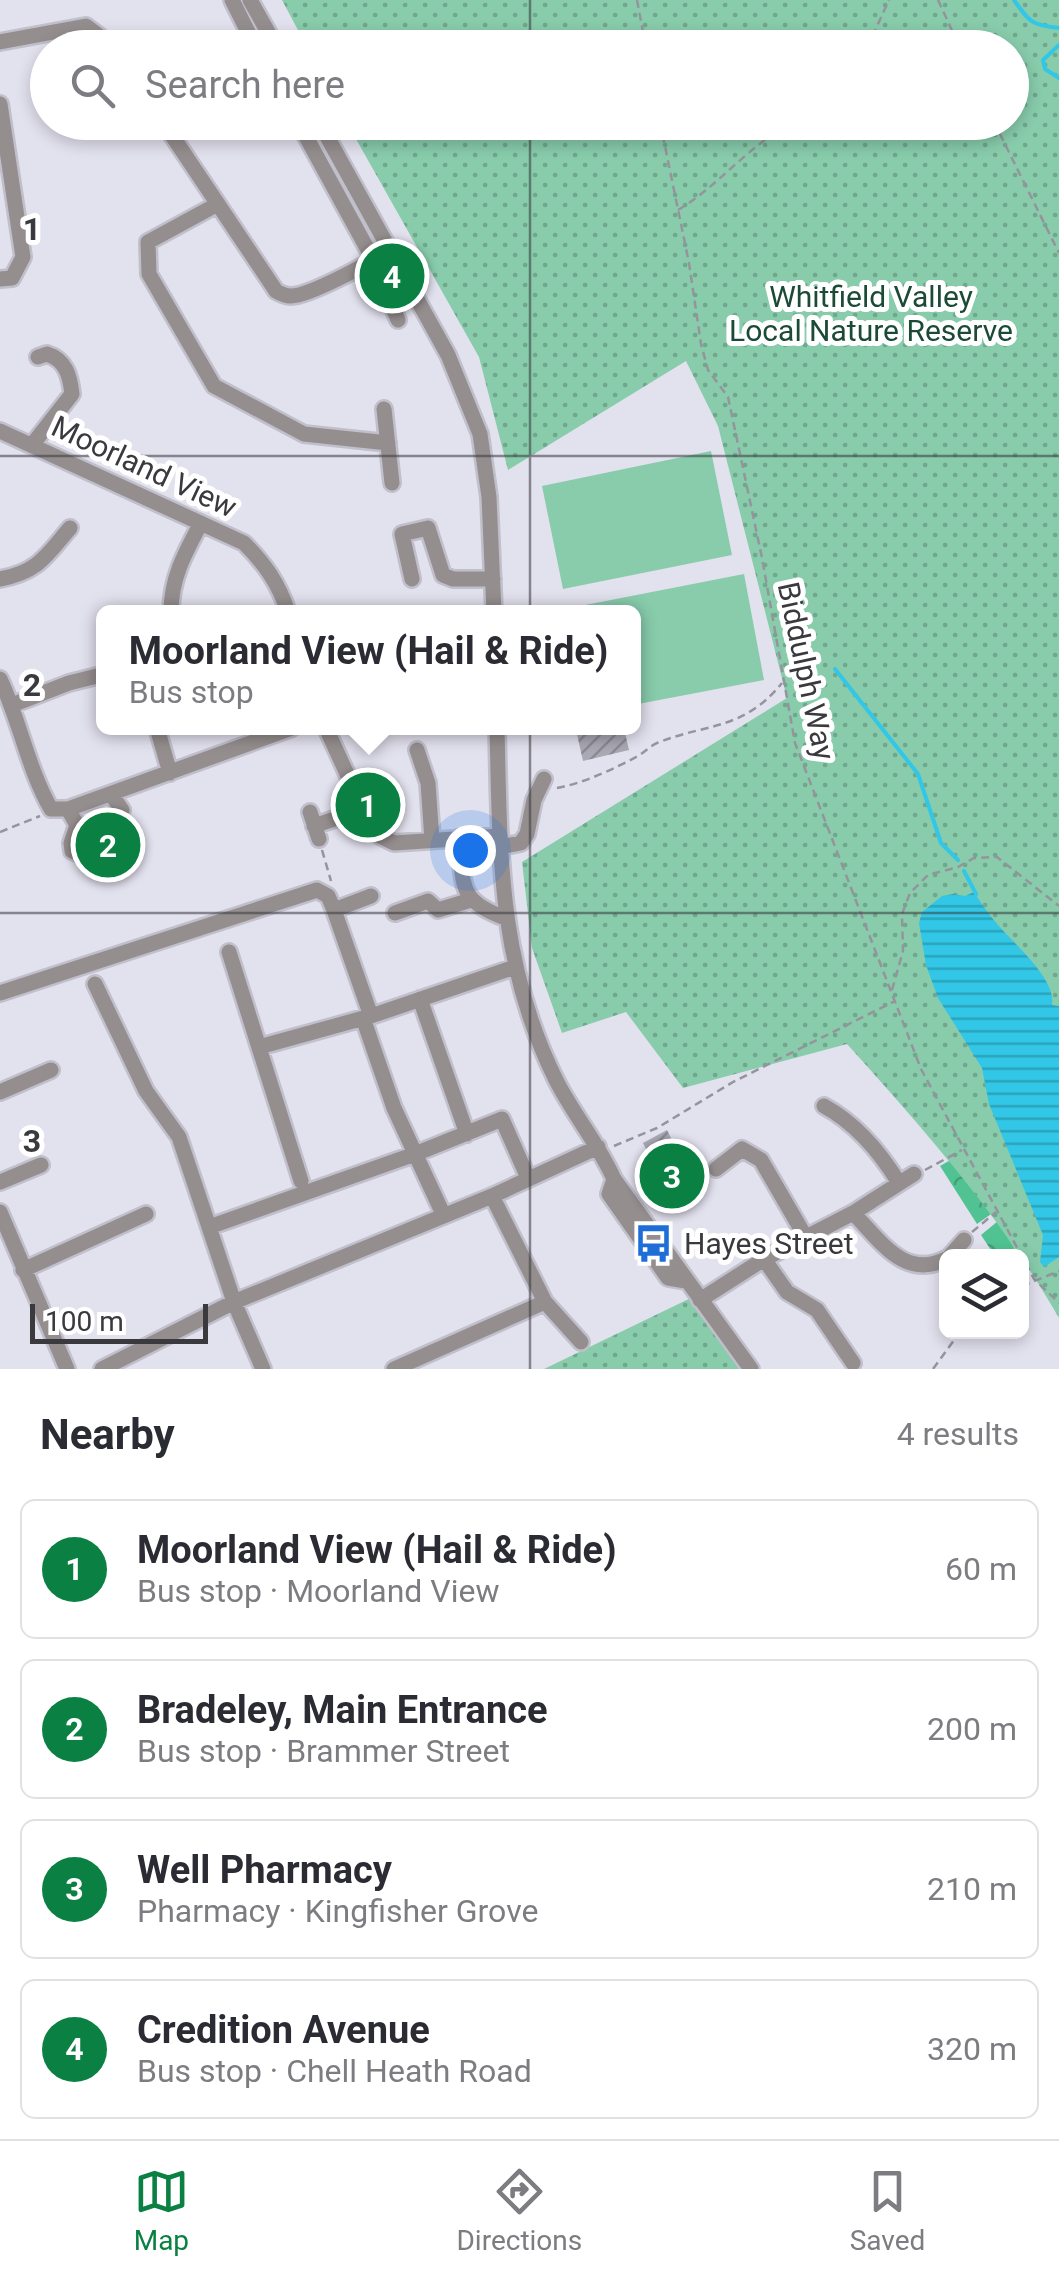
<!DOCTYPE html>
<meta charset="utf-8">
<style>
:root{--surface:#fff;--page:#f7f7f7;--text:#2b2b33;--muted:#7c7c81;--line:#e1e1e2;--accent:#0b8043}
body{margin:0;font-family:Roboto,sans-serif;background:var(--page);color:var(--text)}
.controls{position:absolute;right:30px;bottom:30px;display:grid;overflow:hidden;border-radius:15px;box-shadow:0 5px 15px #0003}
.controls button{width:90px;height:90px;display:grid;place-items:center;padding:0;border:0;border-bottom:2px solid var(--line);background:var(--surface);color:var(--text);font:50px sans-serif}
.scale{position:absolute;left:30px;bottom:25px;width:178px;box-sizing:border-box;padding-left:10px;border:5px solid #39393e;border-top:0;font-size:28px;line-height:35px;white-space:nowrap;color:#39393e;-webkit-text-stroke:8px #fff;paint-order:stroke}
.you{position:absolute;left:470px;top:850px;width:35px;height:35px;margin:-25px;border:8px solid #fff;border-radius:50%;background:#1a73e8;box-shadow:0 0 0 15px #1a73e833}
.badge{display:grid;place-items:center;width:65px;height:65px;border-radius:50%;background:var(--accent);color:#fff;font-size:32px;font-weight:700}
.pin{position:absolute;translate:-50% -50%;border:5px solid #fff;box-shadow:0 2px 10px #0006}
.popup{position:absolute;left:96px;top:605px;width:545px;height:130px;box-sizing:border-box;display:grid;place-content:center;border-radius:15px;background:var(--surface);filter:drop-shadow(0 2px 8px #0005);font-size:32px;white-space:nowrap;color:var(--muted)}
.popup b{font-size:38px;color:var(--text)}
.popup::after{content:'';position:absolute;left:50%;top:100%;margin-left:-20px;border:20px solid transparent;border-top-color:var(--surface)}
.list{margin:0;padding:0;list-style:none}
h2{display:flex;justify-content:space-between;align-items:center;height:130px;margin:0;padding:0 40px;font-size:42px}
h2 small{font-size:32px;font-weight:400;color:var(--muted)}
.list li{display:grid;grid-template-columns:65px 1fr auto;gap:30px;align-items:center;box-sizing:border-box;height:140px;margin:0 20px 20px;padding:0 20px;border:2px solid var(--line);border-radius:15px}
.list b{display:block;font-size:38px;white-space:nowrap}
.list p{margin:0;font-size:32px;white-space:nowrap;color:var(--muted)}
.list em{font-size:32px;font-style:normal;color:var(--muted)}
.icon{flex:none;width:55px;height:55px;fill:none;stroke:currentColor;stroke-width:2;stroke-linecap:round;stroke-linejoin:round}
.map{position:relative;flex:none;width:1059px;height:1369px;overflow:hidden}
.search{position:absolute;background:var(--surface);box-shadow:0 5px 15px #0003;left:30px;right:30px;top:30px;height:110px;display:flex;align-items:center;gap:25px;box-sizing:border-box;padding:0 35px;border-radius:55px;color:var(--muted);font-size:38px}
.sheet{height:770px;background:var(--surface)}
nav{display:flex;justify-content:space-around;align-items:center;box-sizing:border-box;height:140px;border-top:2px solid var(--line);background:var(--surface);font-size:28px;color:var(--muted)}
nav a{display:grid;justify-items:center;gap:5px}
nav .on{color:var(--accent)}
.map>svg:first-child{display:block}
.forest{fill:url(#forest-crowns)}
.park{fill:url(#park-dots)}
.pitch{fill:#88ccac}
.water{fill:url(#water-rules)}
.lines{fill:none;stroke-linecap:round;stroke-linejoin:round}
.stream{stroke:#32c7e6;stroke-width:4}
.building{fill:url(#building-hatch)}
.minor-casing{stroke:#c0bfcb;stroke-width:20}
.path{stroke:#95949d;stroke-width:2.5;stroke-dasharray:8 5;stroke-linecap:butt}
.minor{stroke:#958e8e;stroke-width:15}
.grid{fill:none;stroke:#39393e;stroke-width:2.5;stroke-opacity:0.55}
.labels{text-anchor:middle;stroke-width:10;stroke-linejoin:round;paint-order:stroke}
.park-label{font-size:30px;fill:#1b4a37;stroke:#fff}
.street-label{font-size:30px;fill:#39393e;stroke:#fff}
.poi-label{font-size:30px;fill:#39393e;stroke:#fff;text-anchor:start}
.grid-label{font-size:32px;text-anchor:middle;font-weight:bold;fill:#39393e;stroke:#fff;stroke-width:10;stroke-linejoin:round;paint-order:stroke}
</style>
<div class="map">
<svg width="1059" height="1369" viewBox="0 0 1059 1369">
<defs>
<pattern id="forest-crowns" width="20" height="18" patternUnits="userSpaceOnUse" patternTransform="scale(2.5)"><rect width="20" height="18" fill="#51c393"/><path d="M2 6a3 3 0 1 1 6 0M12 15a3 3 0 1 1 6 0" fill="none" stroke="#449f79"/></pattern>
<pattern id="park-dots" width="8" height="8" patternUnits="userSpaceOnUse" patternTransform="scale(2.5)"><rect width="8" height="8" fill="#88ccac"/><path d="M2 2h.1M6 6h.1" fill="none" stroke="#70a78d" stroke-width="1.8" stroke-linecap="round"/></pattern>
<pattern id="water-rules" width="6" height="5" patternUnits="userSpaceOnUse" patternTransform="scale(2.5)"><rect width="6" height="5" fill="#32c7e6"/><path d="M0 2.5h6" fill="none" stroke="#2ba3bc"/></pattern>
<pattern id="building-hatch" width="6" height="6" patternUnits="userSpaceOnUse" patternTransform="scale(2.5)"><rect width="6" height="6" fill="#aaa9b4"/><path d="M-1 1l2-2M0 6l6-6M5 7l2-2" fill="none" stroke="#8b8b94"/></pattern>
</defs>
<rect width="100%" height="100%" fill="#e2e1ee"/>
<path class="forest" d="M 963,1153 L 994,1212 L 977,1224 L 940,1166 Z
M 998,1221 L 1019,1256 L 995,1256 L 981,1235 Z"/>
<path class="park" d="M 282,0 L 1059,0 L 1059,1318 C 1000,1215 926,1132 847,1044 L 683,1088 L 626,1012 L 562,1033 L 532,948 L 522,862 L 787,698 L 718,426 L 686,361 L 508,470 L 479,357 L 347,123 L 1012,122 L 1012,48 L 307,47 Z
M 697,1295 L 744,1369 L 544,1369 Z"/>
<path class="pitch" d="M 711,451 L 732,555 L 563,589 L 542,486 Z
M 744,574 L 764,680 L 633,705 L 633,612 L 576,612 L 575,607 Z"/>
<path class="water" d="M 974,892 C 980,901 986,911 993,919 C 1009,940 1057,978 1052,1005 L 1059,1006 L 1059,1257 L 1044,1267 L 1040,1262 L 1043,1235 L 989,1104 L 982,1068 L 938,998 L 926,965 L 919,923 L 922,912 L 942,896 L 953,894 L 965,896 Z"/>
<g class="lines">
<path class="stream" d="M 1014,0 C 1030,23 1032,25 1059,28
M 1059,45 L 1043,60 L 1045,69 L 1059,78
M 835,669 L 918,774 L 941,843 L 958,860
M 964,871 L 976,894"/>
</g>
<path class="building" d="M 585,728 L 624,728 L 629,750 L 583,761 L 576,730 Z
M 667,1130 L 690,1175 L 660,1190 L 641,1156 L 648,1153 L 643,1143 Z"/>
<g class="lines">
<defs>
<path id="minor" d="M 232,0 L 256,48
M 250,0 L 277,48
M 0,42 L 86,26 L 115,48
M 0,104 L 23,257 L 12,278 L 0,279
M 163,122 L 276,291 C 281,294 285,296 291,296 C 310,296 373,261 390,250
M 298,122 L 374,261 L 398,320
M 319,122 L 448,355 L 480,434 L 489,497 L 494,612
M 216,205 L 148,242 L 149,274 L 214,386 L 304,434 L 388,443
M 384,409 L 392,483
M 0,431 L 244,543 C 265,564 279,584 288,612
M 32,445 L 72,394 C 70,376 66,360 47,354 L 38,357
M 0,579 C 38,572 46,556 70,528
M 412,579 L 402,534 L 428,528 L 443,575 L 453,579 L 493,579
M 171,612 C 171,578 185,553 201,523
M 0,679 C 20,721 28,769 51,809 L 68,809 L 292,728
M 12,705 L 69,683 L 101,675
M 157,728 L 170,773
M 326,728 L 363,809 L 380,836 L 394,843 L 500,836
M 497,728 C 500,854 498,963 556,1080 C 573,1114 598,1143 614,1179 L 751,1369
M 417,750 L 428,783 L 432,840
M 68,809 L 77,825 L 71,843 L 72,851 L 92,859 L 100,856 L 122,810 L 111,794
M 310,812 L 319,839
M 314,826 L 363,809
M 458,838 C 465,885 456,900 505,918
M 500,847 L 521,843 L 527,834 L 534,800 L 544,779
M 334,910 L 371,896
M 395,913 L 428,901 L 438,910 L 471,900
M 229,952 L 301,1181
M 95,984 L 146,1091 L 179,1137 L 234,1302 L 263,1369
M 0,993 L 317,890 L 328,896 L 334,910 L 371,1016
M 420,999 L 467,1134
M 363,1018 L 394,1108 L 444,1216
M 259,1047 L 371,1016 L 515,967
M 0,1092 L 51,1070
M 824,1106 C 857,1124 880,1152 899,1183
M 716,1169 L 742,1149 L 761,1160 L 805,1236
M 614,1179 L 609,1194 L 668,1278 L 686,1281
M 0,1182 L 41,1165
M 0,1212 L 67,1369
M 853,1213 C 881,1241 904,1280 946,1259
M 209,1227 L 415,1154 L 502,1119 L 528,1178
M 950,1256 L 964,1240
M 764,1259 L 787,1292 L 817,1310 L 853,1363
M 23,1270 L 146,1214
M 700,1300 L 764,1259 L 853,1213 L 914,1174
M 545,1302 L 581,1342
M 102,1369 L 234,1302 L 492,1196 L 598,1147
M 394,1369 L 545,1302 L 492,1196"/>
</defs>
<use href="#minor" class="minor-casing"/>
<path class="path" d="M 637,0 L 646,48
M 938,0 L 960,48
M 867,48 L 889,0
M 660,122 L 689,263 L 701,344 L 708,370 L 728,397 L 762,558 L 795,743 L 921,1069 L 1034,1279 L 1059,1303
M 994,122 L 1059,253
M 678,210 C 720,185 749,144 794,122
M 557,788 C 584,783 614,769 638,756 C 645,752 650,746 657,743 C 706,723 743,731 782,683
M 0,832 L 40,816
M 322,850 L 331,881
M 892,990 L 903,951 L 902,914 L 910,893 L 928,875 L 958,867 L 974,858 L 997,857 L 1059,906
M 614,1146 L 657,1128 L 733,1082 L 895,1001
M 925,1170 L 962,1150
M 972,1232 L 996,1212
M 1022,1286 L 1059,1271
M 933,1369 L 960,1332"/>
<use href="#minor" class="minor"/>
</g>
<path class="grid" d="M 530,0 L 530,48M 530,122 L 530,1369M 0,456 L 1059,456M 0,913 L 1059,913"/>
<defs>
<symbol id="bus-bare" viewBox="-9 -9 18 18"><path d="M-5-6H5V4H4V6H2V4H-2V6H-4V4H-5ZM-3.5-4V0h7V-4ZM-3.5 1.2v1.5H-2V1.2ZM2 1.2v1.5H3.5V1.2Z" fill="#1f6ed8" stroke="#fff" stroke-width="2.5" paint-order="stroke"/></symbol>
</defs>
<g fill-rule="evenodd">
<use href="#bus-bare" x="626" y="1216" width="55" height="55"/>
</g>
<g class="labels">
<g class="park-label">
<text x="871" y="307">Whitfield Valley<tspan x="871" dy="34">Local Nature Reserve</tspan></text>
</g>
<g class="street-label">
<text transform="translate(144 467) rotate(25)" y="10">Moorland View</text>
<text transform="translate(806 671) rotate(78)" y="10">Biddulph Way</text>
</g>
<g class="poi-label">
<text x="684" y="1254">Hayes Street</text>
</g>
</g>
<g class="grid-label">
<text x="32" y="240">1</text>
<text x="32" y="696">2</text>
<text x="32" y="1152">3</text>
</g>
</svg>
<div class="controls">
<button><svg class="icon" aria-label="layers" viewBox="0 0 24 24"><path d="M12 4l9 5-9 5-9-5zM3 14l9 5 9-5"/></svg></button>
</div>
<div class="scale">100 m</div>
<div class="you"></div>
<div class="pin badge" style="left:368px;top:805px">1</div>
<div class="popup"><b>Moorland View (Hail &amp; Ride)</b>Bus stop</div>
<div class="pin badge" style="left:108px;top:845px">2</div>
<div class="pin badge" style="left:672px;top:1176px">3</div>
<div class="pin badge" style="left:392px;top:276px">4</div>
<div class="search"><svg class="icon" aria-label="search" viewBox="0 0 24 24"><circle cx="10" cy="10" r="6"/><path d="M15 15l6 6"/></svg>Search here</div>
</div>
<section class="sheet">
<h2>Nearby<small>4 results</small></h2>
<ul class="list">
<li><span class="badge">1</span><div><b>Moorland View (Hail &amp; Ride)</b><p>Bus stop · Moorland View</p></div><em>60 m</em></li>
<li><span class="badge">2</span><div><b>Bradeley, Main Entrance</b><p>Bus stop · Brammer Street</p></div><em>200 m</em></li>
<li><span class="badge">3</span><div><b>Well Pharmacy</b><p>Pharmacy · Kingfisher Grove</p></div><em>210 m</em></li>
<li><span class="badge">4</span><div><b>Credition Avenue</b><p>Bus stop · Chell Heath Road</p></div><em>320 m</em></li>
</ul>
</section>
<nav>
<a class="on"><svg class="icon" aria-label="map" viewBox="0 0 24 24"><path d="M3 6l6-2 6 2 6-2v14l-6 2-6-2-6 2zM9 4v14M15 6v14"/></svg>Map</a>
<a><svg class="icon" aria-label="directions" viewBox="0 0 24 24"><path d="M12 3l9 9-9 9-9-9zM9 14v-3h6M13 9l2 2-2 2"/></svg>Directions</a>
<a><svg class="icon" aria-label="saved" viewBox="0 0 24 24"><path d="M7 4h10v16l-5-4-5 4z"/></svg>Saved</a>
</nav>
